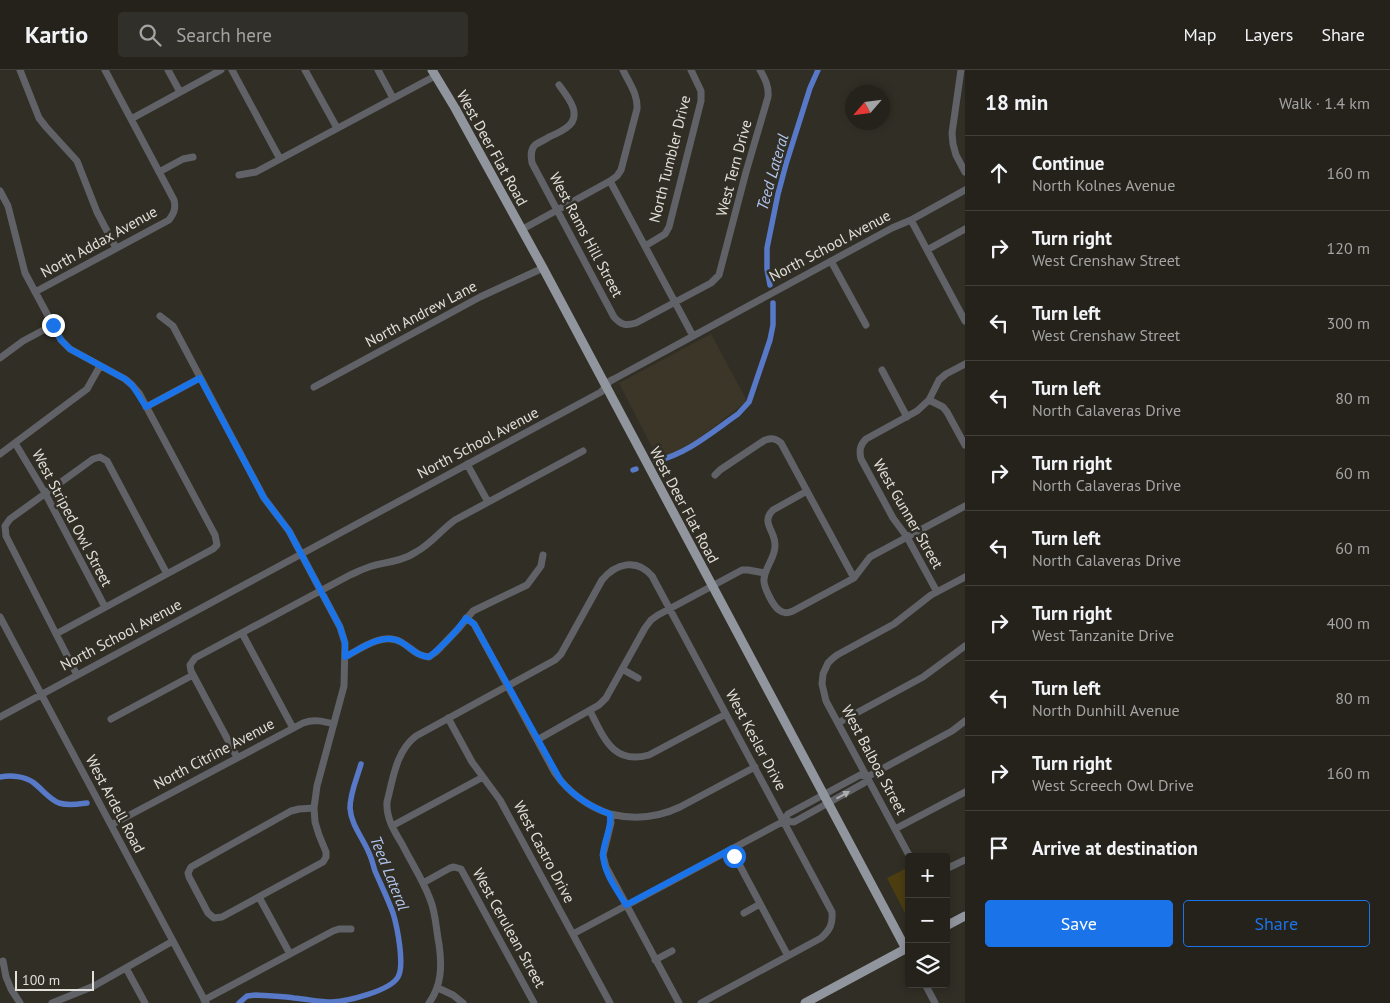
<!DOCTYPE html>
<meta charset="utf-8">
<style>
:root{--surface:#25221c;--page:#312f29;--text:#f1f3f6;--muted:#a3a4a3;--line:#423f3b;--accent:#1a73e8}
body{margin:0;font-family:"PT Sans",sans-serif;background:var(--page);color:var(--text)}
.controls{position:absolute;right:15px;bottom:15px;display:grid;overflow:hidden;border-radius:5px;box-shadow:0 2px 8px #0003}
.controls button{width:45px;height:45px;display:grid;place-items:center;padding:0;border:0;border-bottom:1px solid var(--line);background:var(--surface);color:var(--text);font:25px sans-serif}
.compass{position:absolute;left:845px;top:15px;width:45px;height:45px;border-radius:50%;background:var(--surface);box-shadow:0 2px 8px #0003;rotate:242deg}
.scale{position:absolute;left:15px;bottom:12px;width:79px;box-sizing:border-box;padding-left:5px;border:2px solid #e1dfd9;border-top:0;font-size:14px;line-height:18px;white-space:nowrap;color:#e1dfd9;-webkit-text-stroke:4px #312e25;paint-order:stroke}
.stop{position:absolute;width:15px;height:15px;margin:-11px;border:4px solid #1a73e8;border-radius:50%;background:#fff}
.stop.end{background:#1a73e8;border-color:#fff;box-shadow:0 1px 5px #0008}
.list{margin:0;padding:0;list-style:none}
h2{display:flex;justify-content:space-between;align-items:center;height:65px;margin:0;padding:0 20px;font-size:21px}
h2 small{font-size:16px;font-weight:400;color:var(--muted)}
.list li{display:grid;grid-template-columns:32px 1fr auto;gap:15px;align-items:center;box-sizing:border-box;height:75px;padding:0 20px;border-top:1px solid var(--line)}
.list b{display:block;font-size:19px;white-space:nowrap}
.list p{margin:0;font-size:16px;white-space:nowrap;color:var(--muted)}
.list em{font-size:16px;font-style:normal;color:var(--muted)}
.actions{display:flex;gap:10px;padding:15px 20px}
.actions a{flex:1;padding:11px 0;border:1px solid var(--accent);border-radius:5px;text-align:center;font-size:18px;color:var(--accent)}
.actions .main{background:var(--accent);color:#fff}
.icon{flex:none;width:28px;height:28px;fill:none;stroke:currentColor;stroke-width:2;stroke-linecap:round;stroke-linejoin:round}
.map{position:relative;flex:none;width:965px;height:933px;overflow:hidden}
header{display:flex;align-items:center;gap:30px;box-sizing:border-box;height:70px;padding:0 25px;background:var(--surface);border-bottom:1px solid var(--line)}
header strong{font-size:24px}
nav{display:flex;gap:28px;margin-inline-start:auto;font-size:18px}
.search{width:350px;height:45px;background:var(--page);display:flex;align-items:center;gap:12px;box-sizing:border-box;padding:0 18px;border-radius:5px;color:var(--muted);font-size:19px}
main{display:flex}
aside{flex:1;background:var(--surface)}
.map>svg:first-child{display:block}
.built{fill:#3b3627}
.green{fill:#4c3e11}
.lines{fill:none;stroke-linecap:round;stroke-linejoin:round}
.canal{stroke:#5779c7;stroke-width:5.5}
.minor{stroke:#606267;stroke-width:7}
.major{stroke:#91959e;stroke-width:9}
.oneway{fill:#adadab}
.route{stroke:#1a73e8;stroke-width:6}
.labels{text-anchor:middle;stroke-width:5;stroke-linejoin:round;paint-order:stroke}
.street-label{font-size:15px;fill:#e1dfd9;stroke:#312e25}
.water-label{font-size:16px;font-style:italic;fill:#b1c5ee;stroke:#312e25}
</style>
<header>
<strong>Kartio</strong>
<div class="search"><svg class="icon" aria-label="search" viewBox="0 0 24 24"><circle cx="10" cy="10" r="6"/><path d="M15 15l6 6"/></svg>Search here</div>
<nav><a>Map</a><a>Layers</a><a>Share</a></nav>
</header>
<main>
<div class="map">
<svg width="965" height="933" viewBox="0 0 965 933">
<rect width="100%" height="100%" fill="#312e25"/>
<path class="built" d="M 711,264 L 747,331 L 700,368 L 671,387 L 657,387 L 619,313 Z"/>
<path class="green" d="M 909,797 L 909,851 L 887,808 Z"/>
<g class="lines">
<path class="canal" d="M 770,215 L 767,199 L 767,178 L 778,124 L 786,94 L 810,18 L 818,0
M 656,391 C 687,384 712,362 738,344 L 749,332 L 770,270 L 773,255 L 773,233
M 633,400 L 636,399
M 0,707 C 11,705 25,706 34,713 C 43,720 49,729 59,733 C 69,736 78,734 87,733
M 239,933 L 247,926 L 256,925 C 269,926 281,926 294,928 C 307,929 319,932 332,932 C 348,931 390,921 398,907 C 405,895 397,856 393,843 C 388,829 381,815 375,801 C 373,795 372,789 369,783 C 363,768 351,755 350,738 C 350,723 357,708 361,694"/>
<path class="minor" d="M 20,0 L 39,48 L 46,57 L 77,91 L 97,142 L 116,178
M 168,0 L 180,22
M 232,0 L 280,89
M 305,0 L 337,58
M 378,0 L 393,28
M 961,0 L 952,63 L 953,74 L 956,85 L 965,102
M 559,15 C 568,27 584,46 566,58 C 561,62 555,64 549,67 C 545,70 539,72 535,75 C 530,80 531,87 532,93 L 614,247 C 621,255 626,256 636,253 L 711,213 L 719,205 L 746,102 L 768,27 C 769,16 765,9 760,0
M 131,49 L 221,0
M 159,102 L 183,89 L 193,87
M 239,105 L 256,102 L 435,6
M 610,111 L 693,266
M 0,121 L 8,136 L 25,203 L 61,270 L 70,279 L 125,309 L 132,315 L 139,323 L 215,465 L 217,475 L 213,479 L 56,564
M 911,150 L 965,251
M 521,160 L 610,111 L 617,106 L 621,100 L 637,39 C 638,24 629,13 623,0
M 645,176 L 665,164 L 669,157 L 701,31 L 701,21 L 691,0
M 927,180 L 965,159
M 831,191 L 866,255
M 35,222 L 169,150 C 174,143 176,139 174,130 L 105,0
M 160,246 L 173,256 L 264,428 L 289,461 L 340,557 L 345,573 L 344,616 L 317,716 L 314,738 L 315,752 L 319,765 L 326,782 L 326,787 L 323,792 L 222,847 L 214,848 L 208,843 L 189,807 L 188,803 L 191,797 L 291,741 L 299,739 L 314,738
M 0,288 L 23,271 L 53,255
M 882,300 L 907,347
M 314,317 L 480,227 L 543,198
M 929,330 L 943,337 L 947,342 L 965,375
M 146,337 L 200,308
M 15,373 L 45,423 L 105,537
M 0,384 L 87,319 L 100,296
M 467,394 L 488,432
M 715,405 L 720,400 L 765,370 C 772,368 775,368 781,373 L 854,508
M 807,421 L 773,440 C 760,453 776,461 775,476 C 775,488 765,497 764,509 C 763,516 773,536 779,540 C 784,544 788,543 793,541 L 854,508 L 870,487 L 965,436
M 937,522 L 907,467 L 893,448 L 861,389 C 859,380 860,375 866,369 L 917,341 L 929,330 L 939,310 L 946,304 L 965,294
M 0,547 L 206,933
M 466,548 L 474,554 L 555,703 C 569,723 587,736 610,744 L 611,753 L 603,785 L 606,797 L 679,933
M 242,563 L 293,658
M 345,587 C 362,578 383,562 401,572 C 413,579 415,585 429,587 L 436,582 L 459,558 L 473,541 L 527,515 L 541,496 L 543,485
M 622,599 L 638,608
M 77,605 L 6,466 L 5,456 L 10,449 L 93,389 L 100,387 L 107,391 L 167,504
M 590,641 C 604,668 613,695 649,685 L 726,644
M 0,647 L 601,322 L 610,311 L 614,309 L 892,158 L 911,150 L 965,120
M 448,648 L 472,692 L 500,730 L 610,933
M 111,649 L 193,605
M 838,653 L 923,607 L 965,576
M 537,670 L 599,635 L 606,628 L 645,558 L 651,550 L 658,545 L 742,500 L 748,500 L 765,503
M 237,687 L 191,601 L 190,595 L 195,588 L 350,505 C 357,502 365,498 372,496 C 387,492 403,491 416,482 C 431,474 441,460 455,450 L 583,381
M 867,707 L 952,661 L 965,651
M 610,744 C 635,750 657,748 680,737 L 755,697
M 111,755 L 303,653 C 314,649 322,651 334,654
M 392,756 L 483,707
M 895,759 L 965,722
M 731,779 L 788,886
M 910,787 L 826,631 L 822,614 L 823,604 L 828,593 L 832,589 L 837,585 L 894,554 L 931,525 L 965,507
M 946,799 L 965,790
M 423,813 L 450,798 L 454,797 L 461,799 L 534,933
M 259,827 L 290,884
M 744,843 L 760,834
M 573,864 L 784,751 L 788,744 L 860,705 L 867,707 L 864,713 L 794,752 L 784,751
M 655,890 L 672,881
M 3,891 L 6,907 L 11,919 L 20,933
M 126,898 L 145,933
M 925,914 L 935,933
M 438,918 L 453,925 L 463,933
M 204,930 L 333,861 L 339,859 L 351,859
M 52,933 L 94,916 L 173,871
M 429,933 C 442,915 442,895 439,874 C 436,860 436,843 430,829 C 423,810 411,792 402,774 C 394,761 386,748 387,732 C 393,709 396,681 416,666 L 555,590 L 561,584 L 602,510 C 616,493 637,488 652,506 L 832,842 C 833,854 830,860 821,868 L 701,933"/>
<path class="major" d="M 432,0 L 455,38 L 543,198 L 906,879
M 946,856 L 965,846
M 805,933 L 909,877"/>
</g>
<defs><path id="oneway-solid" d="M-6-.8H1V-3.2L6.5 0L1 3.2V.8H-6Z" transform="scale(1.25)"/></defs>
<use class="oneway" href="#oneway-solid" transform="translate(843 725) rotate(-29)"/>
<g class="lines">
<path class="route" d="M 53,255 L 61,270 L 70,279 L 125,309 L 132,315 L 146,337 L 200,308 L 264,428 L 289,461 L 340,557 L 345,573 L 345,587 C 362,578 383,562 401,572 C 413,579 415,585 429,587 C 443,576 456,562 466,548 L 474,554 L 561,711 C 575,727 590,737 610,744 C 612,758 604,770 603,784 C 603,802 617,820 626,835 L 731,779 L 734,786"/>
</g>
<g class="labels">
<g class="street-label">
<text transform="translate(492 78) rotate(61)" y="5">West Deer Flat Road</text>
<text transform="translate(670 89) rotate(-76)" y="5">North Tumbler Drive</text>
<text transform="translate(734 98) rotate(-75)" y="5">West Tern Drive</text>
<text transform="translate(586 165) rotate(62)" y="5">West Rams Hill Street</text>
<text transform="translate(99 172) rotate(-29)" y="5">North Addax Avenue</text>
<text transform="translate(830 176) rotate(-28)" y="5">North School Avenue</text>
<text transform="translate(421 244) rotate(-28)" y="5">North Andrew Lane</text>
<text transform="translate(478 373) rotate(-28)" y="5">North School Avenue</text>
<text transform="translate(684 435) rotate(62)" y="5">West Deer Flat Road</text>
<text transform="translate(908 444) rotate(60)" y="5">West Gunner Street</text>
<text transform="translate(72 448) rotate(62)" y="5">West Striped Owl Street</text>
<text transform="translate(121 565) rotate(-28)" y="5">North School Avenue</text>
<text transform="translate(756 670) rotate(62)" y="5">West Kesler Drive</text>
<text transform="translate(214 684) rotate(-28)" y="5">North Citrine Avenue</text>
<text transform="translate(874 690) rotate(62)" y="5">West Balboa Street</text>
<text transform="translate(115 734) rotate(62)" y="5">West Ardell Road</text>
<text transform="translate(544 782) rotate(62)" y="5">West Castro Drive</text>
<text transform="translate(509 858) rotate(61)" y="5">West Cerulean Street</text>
</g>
<g class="water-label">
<text transform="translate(772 102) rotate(-74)" y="6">Teed Lateral</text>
<text transform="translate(390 803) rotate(68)" y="6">Teed Lateral</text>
</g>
</g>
</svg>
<div class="controls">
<button>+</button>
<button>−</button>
<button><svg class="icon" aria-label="layers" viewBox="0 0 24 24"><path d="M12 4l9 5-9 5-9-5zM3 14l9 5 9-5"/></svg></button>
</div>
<svg class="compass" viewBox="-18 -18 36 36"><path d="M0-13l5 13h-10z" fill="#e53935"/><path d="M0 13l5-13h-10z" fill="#a3a4a3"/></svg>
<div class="scale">100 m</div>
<div class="stop" style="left:734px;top:786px"></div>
<div class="stop end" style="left:53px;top:255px"></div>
</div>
<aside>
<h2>18 min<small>Walk · 1.4 km</small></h2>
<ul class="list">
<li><svg class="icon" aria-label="ahead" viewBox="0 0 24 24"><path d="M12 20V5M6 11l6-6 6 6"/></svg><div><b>Continue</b><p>North Kolnes Avenue</p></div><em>160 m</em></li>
<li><svg class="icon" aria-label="right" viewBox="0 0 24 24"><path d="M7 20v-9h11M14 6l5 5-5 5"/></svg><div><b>Turn right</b><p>West Crenshaw Street</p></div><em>120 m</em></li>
<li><svg class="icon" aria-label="left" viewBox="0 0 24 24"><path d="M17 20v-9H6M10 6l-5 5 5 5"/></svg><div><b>Turn left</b><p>West Crenshaw Street</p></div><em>300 m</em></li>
<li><svg class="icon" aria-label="left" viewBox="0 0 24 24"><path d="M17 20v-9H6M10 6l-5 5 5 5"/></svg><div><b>Turn left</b><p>North Calaveras Drive</p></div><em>80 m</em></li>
<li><svg class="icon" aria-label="right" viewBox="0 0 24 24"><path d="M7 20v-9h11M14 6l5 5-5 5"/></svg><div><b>Turn right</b><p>North Calaveras Drive</p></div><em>60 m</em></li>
<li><svg class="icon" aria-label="left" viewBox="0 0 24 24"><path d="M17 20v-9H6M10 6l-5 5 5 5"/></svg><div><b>Turn left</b><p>North Calaveras Drive</p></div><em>60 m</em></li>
<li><svg class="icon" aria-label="right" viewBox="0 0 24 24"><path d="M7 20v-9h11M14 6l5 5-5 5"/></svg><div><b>Turn right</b><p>West Tanzanite Drive</p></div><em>400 m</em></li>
<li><svg class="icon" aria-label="left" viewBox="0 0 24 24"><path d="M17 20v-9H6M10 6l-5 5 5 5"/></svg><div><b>Turn left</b><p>North Dunhill Avenue</p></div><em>80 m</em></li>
<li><svg class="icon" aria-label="right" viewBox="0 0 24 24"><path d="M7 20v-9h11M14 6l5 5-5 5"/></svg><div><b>Turn right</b><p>West Screech Owl Drive</p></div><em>160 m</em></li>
<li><svg class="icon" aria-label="arrive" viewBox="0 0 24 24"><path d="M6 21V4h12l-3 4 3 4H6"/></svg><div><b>Arrive at destination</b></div></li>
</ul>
<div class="actions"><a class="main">Save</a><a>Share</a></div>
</aside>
</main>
